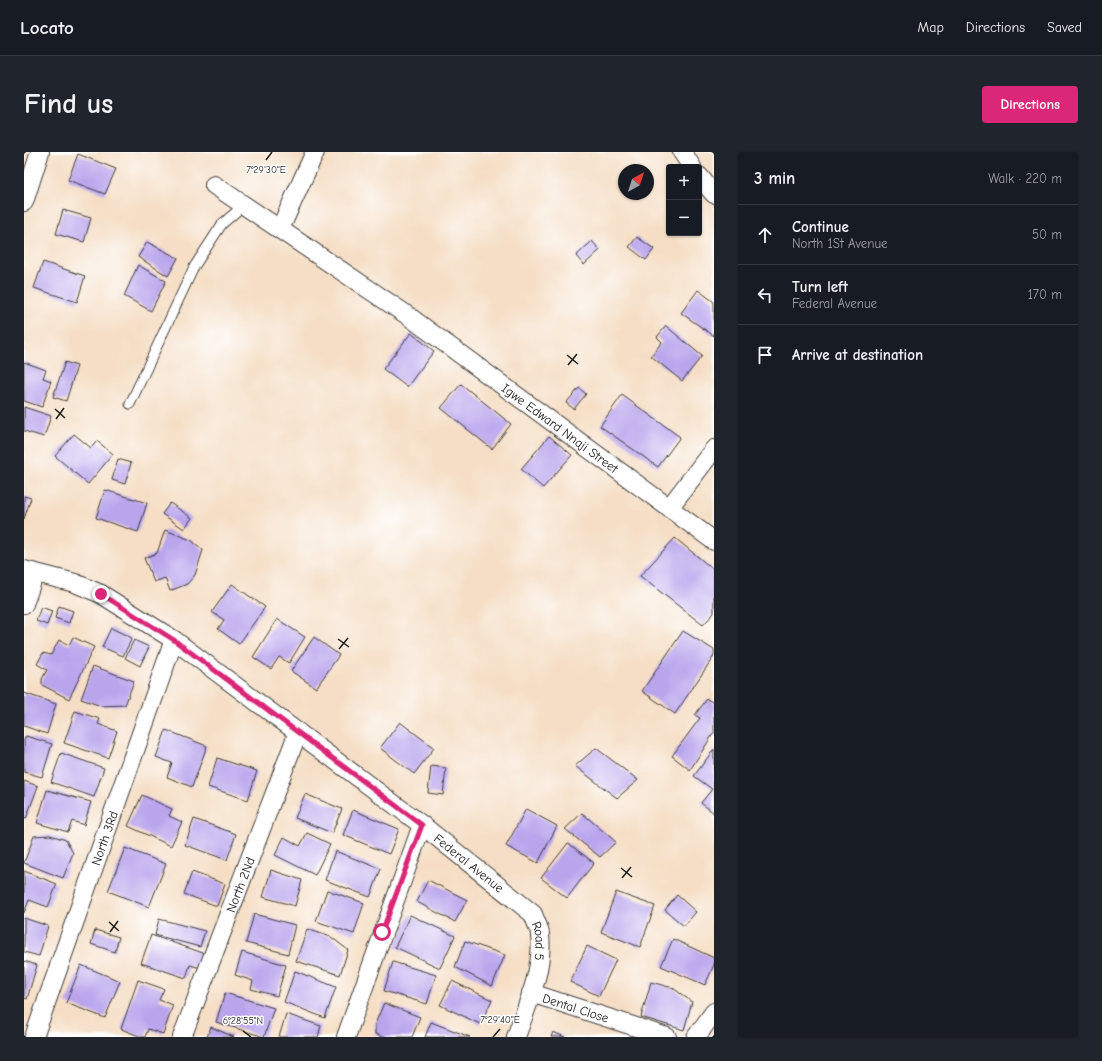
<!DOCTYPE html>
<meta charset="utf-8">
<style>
:root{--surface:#171b24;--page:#20242c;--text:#f1f3f6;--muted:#9ea1a6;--line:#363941;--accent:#db2777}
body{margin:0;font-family:"Comic Neue",sans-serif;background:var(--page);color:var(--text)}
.controls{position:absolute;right:12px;top:12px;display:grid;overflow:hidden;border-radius:4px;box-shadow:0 1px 3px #0004}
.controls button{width:36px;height:36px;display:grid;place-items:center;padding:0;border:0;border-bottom:1px solid var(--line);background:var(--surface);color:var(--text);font:20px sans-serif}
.compass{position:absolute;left:594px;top:12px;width:36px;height:36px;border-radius:50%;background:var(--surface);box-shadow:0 1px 3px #0004;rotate:39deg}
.stop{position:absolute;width:12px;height:12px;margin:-9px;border:3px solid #db2777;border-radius:50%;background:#fff}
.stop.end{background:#db2777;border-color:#fff;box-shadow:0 1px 4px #0008}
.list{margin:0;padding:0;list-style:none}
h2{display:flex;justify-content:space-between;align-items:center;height:52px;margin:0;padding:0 16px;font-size:17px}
h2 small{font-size:13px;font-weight:400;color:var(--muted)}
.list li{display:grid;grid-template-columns:26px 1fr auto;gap:12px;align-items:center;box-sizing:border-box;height:60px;padding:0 16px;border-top:1px solid var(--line)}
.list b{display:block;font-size:15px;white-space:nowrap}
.list p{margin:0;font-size:13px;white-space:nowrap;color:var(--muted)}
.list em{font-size:13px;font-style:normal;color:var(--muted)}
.icon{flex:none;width:22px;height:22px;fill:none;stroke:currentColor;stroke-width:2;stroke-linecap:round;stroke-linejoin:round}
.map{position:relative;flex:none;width:690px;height:885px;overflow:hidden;border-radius:4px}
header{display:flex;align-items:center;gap:24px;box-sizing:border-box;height:56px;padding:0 20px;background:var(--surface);border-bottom:1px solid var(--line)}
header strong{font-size:19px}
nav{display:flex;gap:22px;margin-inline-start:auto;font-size:14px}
.intro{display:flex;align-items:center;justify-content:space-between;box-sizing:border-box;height:96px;padding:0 24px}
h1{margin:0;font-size:28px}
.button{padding:10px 18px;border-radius:4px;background:var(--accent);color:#fff;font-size:14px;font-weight:700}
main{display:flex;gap:24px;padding:0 24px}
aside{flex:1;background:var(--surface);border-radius:4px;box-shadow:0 1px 3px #0004}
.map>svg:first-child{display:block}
.building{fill:#baa5ed}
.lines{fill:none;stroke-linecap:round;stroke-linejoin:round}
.service-casing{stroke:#3d3935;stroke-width:11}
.minor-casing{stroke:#3d3935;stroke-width:20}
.service{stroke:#fff;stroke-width:9}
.minor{stroke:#fff;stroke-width:18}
.route{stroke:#db2777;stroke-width:5}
.ticks{fill:none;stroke:#1c1c1c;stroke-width:1.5}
.labels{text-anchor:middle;stroke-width:3;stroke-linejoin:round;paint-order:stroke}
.street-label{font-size:13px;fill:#1c1c1c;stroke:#fff}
.ticks-label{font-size:10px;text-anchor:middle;fill:#1c1c1c;stroke:#fff;stroke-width:3;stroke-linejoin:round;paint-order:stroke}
</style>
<header>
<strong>Locato</strong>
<nav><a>Map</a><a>Directions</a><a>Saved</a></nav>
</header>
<div class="intro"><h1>Find us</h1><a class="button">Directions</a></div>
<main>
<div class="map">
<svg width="690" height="885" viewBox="0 0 690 885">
<rect width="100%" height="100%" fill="#fff"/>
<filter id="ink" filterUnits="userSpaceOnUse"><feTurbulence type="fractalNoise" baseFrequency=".025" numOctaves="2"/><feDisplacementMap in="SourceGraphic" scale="8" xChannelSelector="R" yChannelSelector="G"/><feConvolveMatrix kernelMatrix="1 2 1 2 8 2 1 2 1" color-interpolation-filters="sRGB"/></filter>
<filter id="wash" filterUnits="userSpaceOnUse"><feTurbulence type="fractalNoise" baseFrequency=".012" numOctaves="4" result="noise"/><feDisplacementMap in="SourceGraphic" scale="16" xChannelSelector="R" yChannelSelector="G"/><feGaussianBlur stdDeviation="0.9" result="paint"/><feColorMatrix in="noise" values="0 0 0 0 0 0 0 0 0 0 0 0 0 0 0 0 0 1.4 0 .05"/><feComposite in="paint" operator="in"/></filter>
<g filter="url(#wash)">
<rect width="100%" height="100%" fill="#f5dec5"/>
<g id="blocks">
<path class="building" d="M 54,2 L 92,17 L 81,42 L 44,28 Z
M 39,58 L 67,66 L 60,90 L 32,82 Z
M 613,85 L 630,97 L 622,108 L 605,95 Z
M 568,89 L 576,98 L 560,113 L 552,104 Z
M 123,90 L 154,106 L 144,124 L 114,105 Z
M 19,110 L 61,124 L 53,150 L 10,136 Z
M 114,113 L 142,129 L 127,159 L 100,144 Z
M 674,138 L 690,150 L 690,184 L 657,161 Z
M 642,174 L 678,204 L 658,229 L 627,204 L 638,190 L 633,185 Z
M 387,181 L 410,199 L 383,235 L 359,217 Z
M 0,210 L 22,218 L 19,226 L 27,229 L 18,255 L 0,249 Z
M 41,210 L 53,214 L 42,249 L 29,245 Z
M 437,232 L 487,272 L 468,297 L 417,256 Z
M 555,236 L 562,242 L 550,257 L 542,251 Z
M 598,243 L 656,285 L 634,315 L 576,274 Z
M 0,255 L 27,264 L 20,285 L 0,279 Z
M 50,282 L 67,296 L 73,289 L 89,302 L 64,332 L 31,304 Z
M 525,284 L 548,303 L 519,336 L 497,317 Z
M 94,307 L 107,311 L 101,332 L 88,328 Z
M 81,338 L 123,351 L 114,380 L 72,366 Z
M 0,344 L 7,346 L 0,367 Z
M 146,351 L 168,366 L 160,377 L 138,362 Z
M 141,378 L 167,388 L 179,398 L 171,423 L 163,432 L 146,439 L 141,426 L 130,430 L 120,406 L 133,401 Z
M 651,386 L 690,418 L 690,461 L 679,473 L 616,424 Z
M 208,432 L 241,455 L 215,492 L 194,477 L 200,468 L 188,460 Z
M 35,454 L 49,459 L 45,471 L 31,466 Z
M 17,455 L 28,459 L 23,473 L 12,469 Z
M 253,467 L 281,485 L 265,511 L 255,505 L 247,517 L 229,505 Z
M 87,476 L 108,486 L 99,504 L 78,495 Z
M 659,479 L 690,498 L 690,504 L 651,562 L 618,539 Z
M 49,485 L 70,495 L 45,547 L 18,533 L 18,527 L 23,518 L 13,512 L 19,501 L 27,503 L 35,488 L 45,493 Z
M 290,485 L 315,503 L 292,536 L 267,519 Z
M 110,488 L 125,495 L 116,514 L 101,506 Z
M 69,514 L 110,529 L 101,553 L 77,554 L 57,547 Z
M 0,541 L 32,552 L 23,582 L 0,574 Z
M 683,547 L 690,551 L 690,583 L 689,582 L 666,618 L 648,604 L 676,566 L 671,563 Z
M 51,559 L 76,567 L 74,572 L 93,579 L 84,606 L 40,591 Z
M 376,570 L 410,596 L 390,622 L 356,596 Z
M 142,578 L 183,594 L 168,635 L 143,625 L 148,611 L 132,605 Z
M 2,584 L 28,592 L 18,625 L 0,620 L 0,588 Z
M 572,596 L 614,628 L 593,646 L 551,614 Z
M 690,597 L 690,661 L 677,651 L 688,637 L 670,624 Z
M 37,601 L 80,616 L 70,645 L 27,630 Z
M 193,606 L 233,619 L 224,648 L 184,635 Z
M 407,614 L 422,616 L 419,643 L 404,641 Z
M 0,629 L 14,634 L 2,667 L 0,666 Z
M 23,638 L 67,650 L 60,673 L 48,669 L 44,680 L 13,671 Z
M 281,642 L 318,657 L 308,681 L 271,666 Z
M 118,643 L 148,657 L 145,664 L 158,670 L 147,694 L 104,674 Z
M 502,657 L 533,674 L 514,711 L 482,694 Z
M 329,658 L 375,677 L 365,702 L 319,683 Z
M 558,661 L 592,690 L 576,705 L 541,677 Z
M 170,667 L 212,682 L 203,708 L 161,693 Z
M 283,681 L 306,692 L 291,723 L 251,703 L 260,685 L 276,694 Z
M 26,683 L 42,688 L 49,701 L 39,726 L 0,711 L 10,684 Z
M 544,691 L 570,711 L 543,746 L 517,726 Z
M 101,696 L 142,712 L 125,755 L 84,739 Z
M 311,699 L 357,717 L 346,745 L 301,728 Z
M 247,718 L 278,728 L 271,754 L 239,745 Z
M 0,719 L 33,732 L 24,755 L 5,748 L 0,761 Z
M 168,720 L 201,732 L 193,754 L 160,742 Z
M 404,728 L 443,748 L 431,770 L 393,750 Z
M 303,738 L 340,751 L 330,782 L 292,769 Z
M 592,740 L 631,754 L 616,795 L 577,780 Z
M 653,743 L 672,760 L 660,774 L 641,758 Z
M 230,762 L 271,773 L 264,802 L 222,791 Z
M 386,763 L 431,784 L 416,816 L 371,795 Z
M 0,766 L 24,774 L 15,804 L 0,800 Z
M 135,767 L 181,779 L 176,795 L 131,783 Z
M 283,777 L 307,785 L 324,798 L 316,823 L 272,809 Z
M 71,778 L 95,785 L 91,800 L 67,792 Z
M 127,783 L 182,802 L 177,816 L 166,813 L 162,826 L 117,811 Z
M 649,787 L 690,806 L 690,813 L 681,833 L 637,814 Z
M 441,789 L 481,803 L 468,834 L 431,815 Z
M 563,794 L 592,808 L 575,844 L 546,830 Z
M 218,800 L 262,813 L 253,844 L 227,837 L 229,829 L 211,823 Z
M 0,809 L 13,813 L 3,847 L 0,846 Z
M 369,810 L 412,823 L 403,852 L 360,839 Z
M 57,813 L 96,829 L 81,866 L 42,851 Z
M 271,819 L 312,835 L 301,866 L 260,850 Z
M 114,828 L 140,837 L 135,848 L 149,853 L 139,882 L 124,877 L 121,885 L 118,885 L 97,877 Z
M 428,829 L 468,848 L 456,872 L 416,853 Z
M 627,830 L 649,836 L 668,850 L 660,878 L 617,865 Z
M 201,841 L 250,856 L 240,885 L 192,870 Z
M 360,851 L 396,865 L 388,885 L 358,885 L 351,882 L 351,872 Z
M 262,862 L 297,874 L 294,885 L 255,885 Z
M 407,870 L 446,885 L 401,885 Z
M 187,875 L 210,885 L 183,885 Z
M 529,880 L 541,885 L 527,885 Z"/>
</g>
</g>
<g filter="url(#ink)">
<use href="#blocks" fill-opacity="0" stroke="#3d3935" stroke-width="1"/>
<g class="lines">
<defs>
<path id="service" d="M 106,252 L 170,115 L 198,72 L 220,53"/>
<g id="minor">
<path d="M 658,0 L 668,15"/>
<path d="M 675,24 L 690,42"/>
<path id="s1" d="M 190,33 L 383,163 L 690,389"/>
<path d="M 0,50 L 16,0"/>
<path d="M 256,77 L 291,0"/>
<path d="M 645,356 L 690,297"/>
<path id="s2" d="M 0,418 L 51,431 L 77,442 L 150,488 L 398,673 L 509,762 C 511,769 516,776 516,783 C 520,817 503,853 492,885"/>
<path d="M 0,452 L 11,421"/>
<path id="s3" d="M 507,841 L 643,885"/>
<path id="s4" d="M 10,885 L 150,488"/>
<path id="s5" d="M 158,885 L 274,580"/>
<path d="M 322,885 L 398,673"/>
<path d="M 672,885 L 690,860"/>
</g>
</defs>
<use href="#service" class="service-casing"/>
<use href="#minor" class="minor-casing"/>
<use href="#service" class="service"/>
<use href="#minor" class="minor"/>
</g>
</g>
<g class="lines" filter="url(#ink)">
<path class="route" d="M 77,442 L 150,488 L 398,673 L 358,780"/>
</g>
<path class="ticks" d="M 242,8 L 248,0M 543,203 L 554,212M 544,213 L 553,202M 31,257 L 41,266M 32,267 L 40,256M 314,487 L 325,495M 315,497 L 324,486M 597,716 L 608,725M 598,726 L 607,715M 85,770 L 95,779M 86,780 L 94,769M 219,879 L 227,885M 469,885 L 476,877"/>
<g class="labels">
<g class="street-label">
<text dy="5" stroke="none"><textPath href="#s1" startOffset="423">Igwe Edward Nnaji Street</textPath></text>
<text dy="5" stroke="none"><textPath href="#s4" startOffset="211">North 3Rd</textPath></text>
<text dy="5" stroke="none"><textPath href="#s2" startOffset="537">Federal Avenue</textPath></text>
<text dy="5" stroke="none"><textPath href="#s5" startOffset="163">North 2Nd</textPath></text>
<text dy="5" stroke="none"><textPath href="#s2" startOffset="647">Road 5</textPath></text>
<text dy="5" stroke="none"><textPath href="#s3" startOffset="47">Dental Close</textPath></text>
</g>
</g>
<g class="ticks-label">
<text x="242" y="21">7°29'30"E</text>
<text x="476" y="871">7°29'40"E</text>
<text x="219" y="872">6°28'55"N</text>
</g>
</svg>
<div class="controls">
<button>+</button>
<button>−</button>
</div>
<svg class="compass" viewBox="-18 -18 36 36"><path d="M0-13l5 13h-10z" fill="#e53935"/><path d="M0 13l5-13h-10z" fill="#9ea1a6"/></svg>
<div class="stop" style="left:358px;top:780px"></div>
<div class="stop end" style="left:77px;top:442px"></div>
</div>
<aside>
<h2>3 min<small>Walk · 220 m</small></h2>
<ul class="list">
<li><svg class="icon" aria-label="ahead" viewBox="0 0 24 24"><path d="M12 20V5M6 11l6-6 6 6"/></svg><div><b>Continue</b><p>North 1St Avenue</p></div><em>50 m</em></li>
<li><svg class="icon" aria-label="left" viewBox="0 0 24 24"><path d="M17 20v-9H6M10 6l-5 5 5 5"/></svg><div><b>Turn left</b><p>Federal Avenue</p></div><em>170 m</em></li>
<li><svg class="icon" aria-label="arrive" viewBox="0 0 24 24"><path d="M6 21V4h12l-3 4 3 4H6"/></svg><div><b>Arrive at destination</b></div></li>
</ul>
</aside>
</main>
